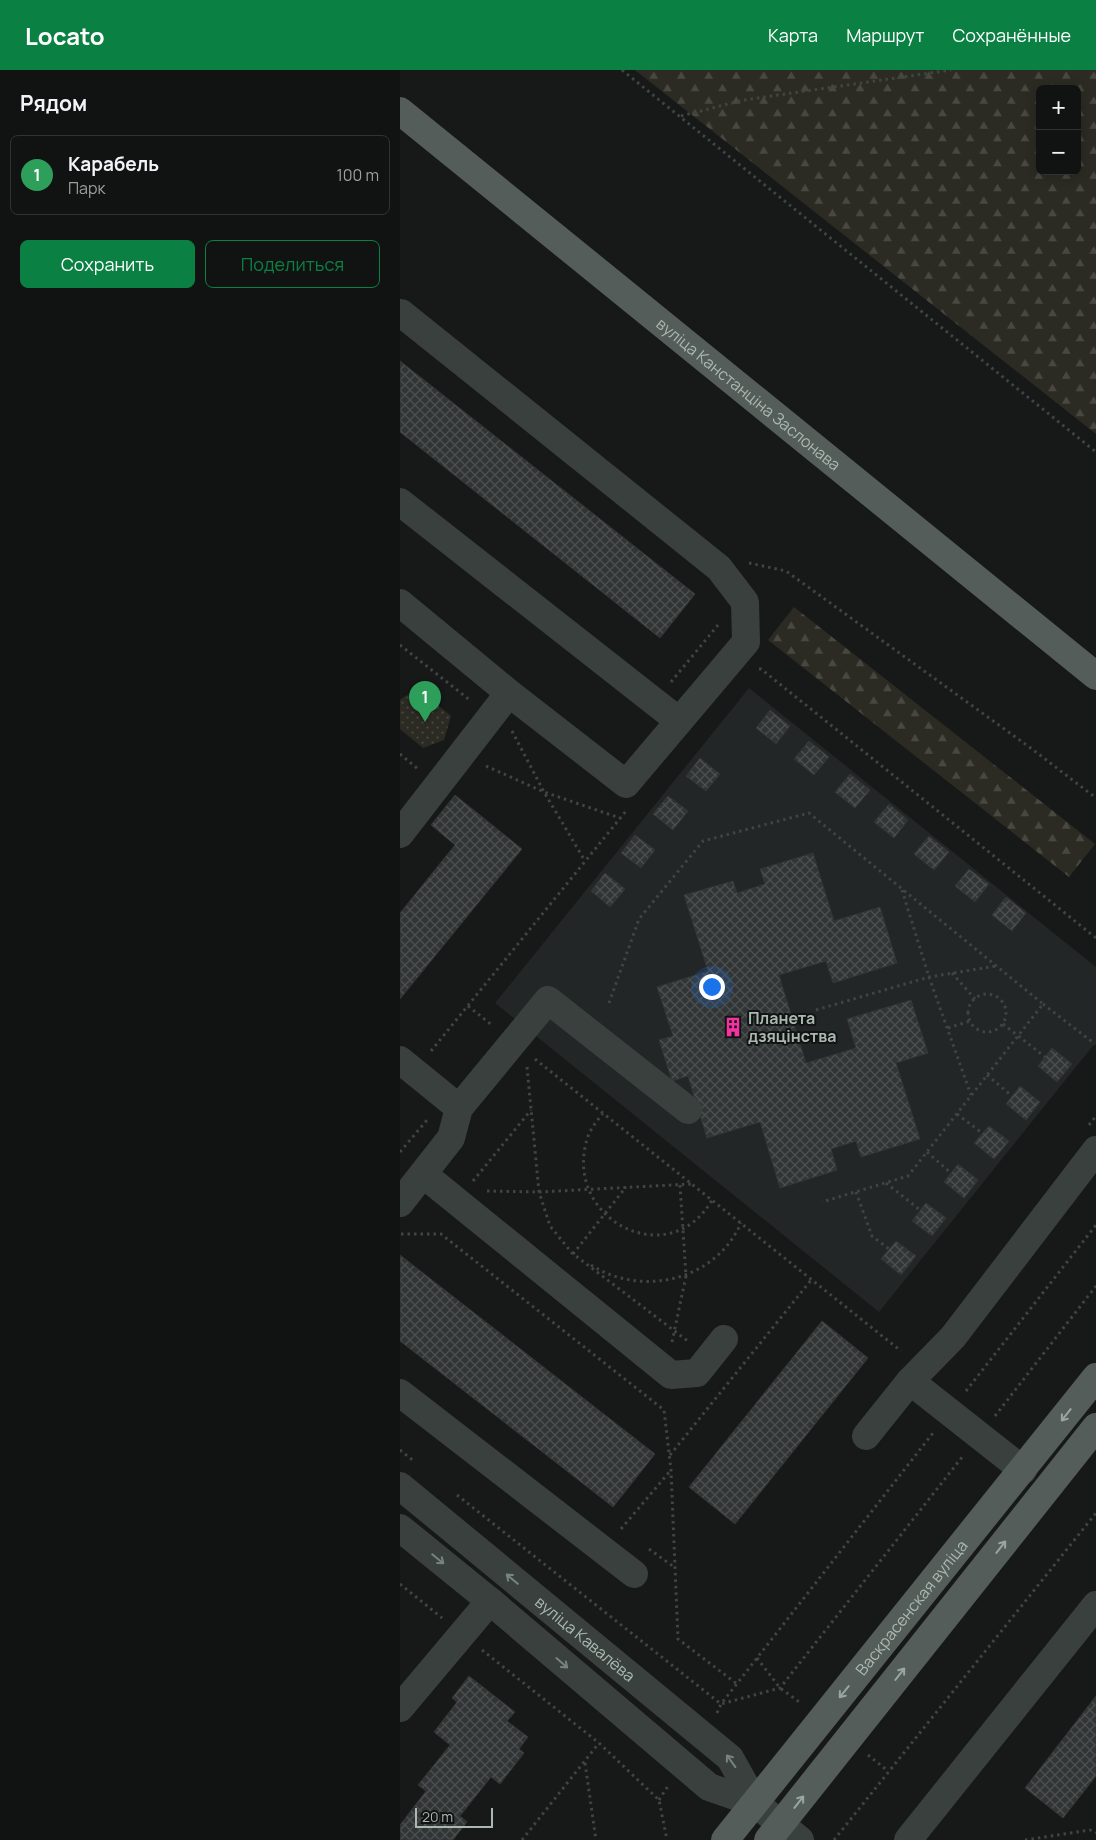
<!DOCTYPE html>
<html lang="ru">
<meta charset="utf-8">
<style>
:root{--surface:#111313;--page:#1a1c1c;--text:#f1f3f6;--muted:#9c9ea0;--line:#303233;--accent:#0b8043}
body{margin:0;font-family:Manrope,sans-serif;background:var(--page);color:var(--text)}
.controls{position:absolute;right:15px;top:15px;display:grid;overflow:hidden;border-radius:8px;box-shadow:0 2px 12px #0003}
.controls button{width:45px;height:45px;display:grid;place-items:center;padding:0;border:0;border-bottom:1px solid var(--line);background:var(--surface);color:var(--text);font:25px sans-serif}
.scale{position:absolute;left:15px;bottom:12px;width:78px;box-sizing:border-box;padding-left:5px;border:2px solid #a9b9b0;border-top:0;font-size:14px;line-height:18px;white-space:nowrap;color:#a9b9b0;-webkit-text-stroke:4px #121414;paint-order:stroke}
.you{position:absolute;left:311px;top:916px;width:18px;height:18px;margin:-12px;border:4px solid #fff;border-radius:50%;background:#1a73e8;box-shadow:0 0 0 8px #1a73e833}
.badge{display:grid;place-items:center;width:32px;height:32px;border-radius:50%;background:var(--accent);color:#fff;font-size:16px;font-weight:700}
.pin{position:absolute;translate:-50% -41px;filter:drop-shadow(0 1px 2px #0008)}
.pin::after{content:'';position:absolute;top:26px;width:18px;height:15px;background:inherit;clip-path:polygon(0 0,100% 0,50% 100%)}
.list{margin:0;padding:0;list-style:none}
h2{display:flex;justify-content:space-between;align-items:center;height:65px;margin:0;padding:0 20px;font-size:21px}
h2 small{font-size:16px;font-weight:400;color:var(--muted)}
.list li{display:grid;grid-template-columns:32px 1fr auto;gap:15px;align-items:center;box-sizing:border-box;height:80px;margin:0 10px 10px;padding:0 10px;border:1px solid var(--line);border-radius:8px}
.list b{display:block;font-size:19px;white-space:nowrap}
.list p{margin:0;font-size:16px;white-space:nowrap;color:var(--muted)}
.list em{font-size:16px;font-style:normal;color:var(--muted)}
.actions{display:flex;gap:10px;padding:15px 20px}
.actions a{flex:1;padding:11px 0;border:1px solid var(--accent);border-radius:8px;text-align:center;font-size:18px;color:var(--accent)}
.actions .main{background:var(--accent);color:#fff}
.map{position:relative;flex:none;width:696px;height:1770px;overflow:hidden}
header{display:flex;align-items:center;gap:30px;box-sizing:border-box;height:70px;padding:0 25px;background:var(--accent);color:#fff}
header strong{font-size:24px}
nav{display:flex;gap:28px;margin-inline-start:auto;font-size:18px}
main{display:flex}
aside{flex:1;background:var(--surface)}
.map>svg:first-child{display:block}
.built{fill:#232626}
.grass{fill:url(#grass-dots)}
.forest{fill:url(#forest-firs);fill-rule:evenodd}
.building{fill:url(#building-cross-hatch);stroke:#313534}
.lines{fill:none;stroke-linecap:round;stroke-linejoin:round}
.path{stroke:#3e4542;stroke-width:3;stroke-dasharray:2.5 4;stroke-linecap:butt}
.minor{stroke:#3a403e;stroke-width:28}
.major{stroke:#545d59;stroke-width:28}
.oneway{stroke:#98a79f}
.oneway2{stroke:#77837d}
.labels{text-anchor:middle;stroke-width:4;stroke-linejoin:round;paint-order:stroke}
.street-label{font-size:16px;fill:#a9b9b0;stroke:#121414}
.poi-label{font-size:16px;font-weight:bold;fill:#a9b9b0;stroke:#121414;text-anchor:start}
</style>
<header>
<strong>Locato</strong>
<nav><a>Карта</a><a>Маршрут</a><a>Сохранённые</a></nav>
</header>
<main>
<aside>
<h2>Рядом<small></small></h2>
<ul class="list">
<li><span class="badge" style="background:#2e9e5b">1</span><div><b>Карабель</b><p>Парк</p></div><em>100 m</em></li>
</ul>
<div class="actions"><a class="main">Сохранить</a><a>Поделиться</a></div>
</aside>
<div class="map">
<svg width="696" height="1770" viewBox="0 0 696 1770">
<defs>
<pattern id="grass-dots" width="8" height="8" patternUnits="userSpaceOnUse" patternTransform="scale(1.25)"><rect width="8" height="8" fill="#2c2b23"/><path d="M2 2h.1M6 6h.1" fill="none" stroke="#484840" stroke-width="1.8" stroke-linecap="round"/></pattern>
<pattern id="forest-firs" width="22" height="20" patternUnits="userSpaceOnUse" patternTransform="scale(1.25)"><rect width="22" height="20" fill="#2c2b23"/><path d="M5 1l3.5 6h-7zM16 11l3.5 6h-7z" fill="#484840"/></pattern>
<pattern id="building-cross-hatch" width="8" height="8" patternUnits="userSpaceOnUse" patternTransform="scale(1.25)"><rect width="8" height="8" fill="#323535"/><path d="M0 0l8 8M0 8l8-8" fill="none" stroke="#4d5050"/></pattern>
</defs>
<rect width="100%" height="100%" fill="#171919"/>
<path class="built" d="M 349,618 L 696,897 L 696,972 L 479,1242 L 95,933 Z"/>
<path class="grass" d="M 17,618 L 51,646 L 44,670 L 23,678 L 0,659 L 0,630 Z"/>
<path class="forest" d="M 235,0 L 696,0 L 696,364 ZM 640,19 L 677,19 L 677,101 L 640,101 Z
M 394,537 L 695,774 L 669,807 L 368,570 Z"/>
<path class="building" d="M 0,291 L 295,524 L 260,568 L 0,362 Z
M 370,640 L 390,656 L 376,674 L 356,658 Z
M 409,671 L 429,687 L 414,705 L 394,689 Z
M 300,688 L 320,704 L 306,721 L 286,706 Z
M 450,704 L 470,720 L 455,738 L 435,722 Z
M 55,725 L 122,779 L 0,929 L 0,843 L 55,775 L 31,755 Z
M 268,726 L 288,741 L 273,760 L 253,744 Z
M 489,734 L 508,750 L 494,768 L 474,752 Z
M 235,765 L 255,780 L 241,798 L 221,783 Z
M 529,766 L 549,782 L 534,800 L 514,784 Z
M 413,783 L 434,851 L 480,837 L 497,893 L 433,913 L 426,891 L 379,905 L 406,993 L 456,978 L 447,949 L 511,930 L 528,983 L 496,993 L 520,1069 L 461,1087 L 456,1071 L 431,1079 L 437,1100 L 380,1118 L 360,1052 L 307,1068 L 288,1006 L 272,1011 L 259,970 L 273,966 L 257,917 L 308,901 L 284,825 L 333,811 L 337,823 L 365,814 L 360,799 Z
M 569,799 L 589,814 L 575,832 L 555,816 Z
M 205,803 L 225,819 L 210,837 L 191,821 Z
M 606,827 L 626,843 L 612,861 L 592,845 Z
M 652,978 L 672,994 L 657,1012 L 638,996 Z
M 620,1016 L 640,1032 L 626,1050 L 606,1034 Z
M 589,1056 L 609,1071 L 594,1089 L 574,1073 Z
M 558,1094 L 578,1110 L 564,1128 L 544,1112 Z
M 526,1133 L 546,1148 L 532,1166 L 512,1151 Z
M 496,1171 L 516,1186 L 501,1205 L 481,1189 Z
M 0,1185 L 255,1384 L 213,1437 L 0,1271 Z
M 422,1251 L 468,1288 L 335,1454 L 289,1417 Z
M 69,1606 L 115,1642 L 107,1651 L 128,1667 L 119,1679 L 124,1683 L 100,1714 L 91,1707 L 60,1746 L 67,1752 L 53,1770 L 0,1770 L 0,1755 L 26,1721 L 18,1715 L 50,1675 L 34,1662 L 57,1632 L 52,1628 Z
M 696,1626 L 696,1706 L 663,1748 L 625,1718 Z"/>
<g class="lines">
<path class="path" d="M 222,0 L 696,382
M 281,46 L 344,30 L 551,0
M 349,493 L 386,501 L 632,679 L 696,728
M 0,575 L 71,631
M 359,599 L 361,599 L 696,868
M 271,612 L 318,555
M 112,661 L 144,722 L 185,791
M 0,684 L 18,699
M 86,696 L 144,722 L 220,748
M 502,820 L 529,907 L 571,1025
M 552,903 L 575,929
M568 943a19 19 0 1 1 38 0a19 19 0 1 1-38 0Z
M 209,933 L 239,849 L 303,771 L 409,743 L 643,934 L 508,1106 L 422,1132
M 643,934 L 695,974
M 68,936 L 93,956
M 416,940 L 529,907 L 596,896
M 603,954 L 645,987
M 548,958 L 570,951
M 31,981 L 226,741
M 135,989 L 501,1281
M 127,997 L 139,1122 L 150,1156 L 172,1183 L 289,1272
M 587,1005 L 612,1026
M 203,1043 C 196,1052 188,1062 186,1073 C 166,1151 270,1203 312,1130
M 557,1044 L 582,1063
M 689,1055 L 696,1046
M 0,1082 L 27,1050
M 527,1082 L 551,1103
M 73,1111 L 131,1040
M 486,1113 L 520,1140
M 87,1121 L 139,1122 L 291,1114
M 456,1122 L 472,1166 L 489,1179
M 1,1164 L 41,1164 L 264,1340 L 271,1400 L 278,1569 L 337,1614
M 173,1184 L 226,1117
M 191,1195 C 243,1228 316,1210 341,1153
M 272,1272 L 286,1206 L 280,1115
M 566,1321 L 696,1155
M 595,1346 L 696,1216
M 0,1380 L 15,1392
M 270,1385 L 412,1209
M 57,1425 L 321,1634 L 380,1618 L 563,1386
M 221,1459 L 271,1400
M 249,1479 L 274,1497
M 0,1514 L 42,1548
M 82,1580 L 199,1673 L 259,1730 L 267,1770
M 357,1588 L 380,1618 L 402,1634
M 317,1643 L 321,1634 L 533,1363
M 468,1685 L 488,1701
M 185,1693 L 196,1770
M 259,1730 L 268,1716
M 122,1770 L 199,1673
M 434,1770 L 696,1443
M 625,1770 L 690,1760 L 696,1763"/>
<g class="minor">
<path d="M 0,432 L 279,651"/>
<path d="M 0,533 L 109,623 L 226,714 L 346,572 L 345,532 L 319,498 L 1,243"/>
<path d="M 0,764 L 109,623"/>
<path d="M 0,990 L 59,1038"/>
<path d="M 23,1104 L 271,1305 L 297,1303 L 324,1269"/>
<path d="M 0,1133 L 51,1068 L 59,1038 L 148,930 L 288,1040"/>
<path d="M 510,1311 L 553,1267 L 696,1080"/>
<path d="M 0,1323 L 234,1504"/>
<path d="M 466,1366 L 510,1311 L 623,1400"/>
<path id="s1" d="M 0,1416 L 330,1688 L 355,1733"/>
<path d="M 0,1458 L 90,1531 L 309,1717 L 355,1733 L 400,1770"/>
<path d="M 0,1638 L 90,1531"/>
<path d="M 508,1770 L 696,1535"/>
</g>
<g class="major">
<path id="s2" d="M 0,41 L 696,606"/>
<path id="s3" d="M 325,1770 L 696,1307"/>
<path d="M 368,1770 L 696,1357"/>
</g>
</g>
<defs><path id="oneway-shaft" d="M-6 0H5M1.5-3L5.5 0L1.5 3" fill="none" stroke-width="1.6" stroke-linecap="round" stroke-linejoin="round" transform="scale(1.25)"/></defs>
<g class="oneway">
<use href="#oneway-shaft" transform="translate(666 1345) rotate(128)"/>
<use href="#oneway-shaft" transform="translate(601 1477) rotate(-52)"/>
<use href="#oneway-shaft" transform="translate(500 1604) rotate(-52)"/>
<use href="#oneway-shaft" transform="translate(444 1622) rotate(129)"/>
<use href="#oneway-shaft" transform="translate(399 1732) rotate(-52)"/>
</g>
<g class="oneway2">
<use href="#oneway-shaft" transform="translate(38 1489) rotate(39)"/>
<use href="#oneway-shaft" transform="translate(112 1509) rotate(-140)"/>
<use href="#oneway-shaft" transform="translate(162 1593) rotate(41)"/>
<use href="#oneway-shaft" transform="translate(331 1691) rotate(-126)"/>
</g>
<defs>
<symbol id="building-bare" viewBox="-9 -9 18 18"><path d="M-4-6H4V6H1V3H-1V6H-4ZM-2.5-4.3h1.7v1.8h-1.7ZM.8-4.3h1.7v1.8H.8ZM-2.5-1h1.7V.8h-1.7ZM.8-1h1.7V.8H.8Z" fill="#f632a2" stroke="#121414" stroke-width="2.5" paint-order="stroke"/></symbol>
</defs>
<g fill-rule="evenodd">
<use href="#building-bare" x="319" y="943" width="28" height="28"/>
</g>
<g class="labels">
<g class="street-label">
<text dy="6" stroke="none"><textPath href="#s2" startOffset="449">вуліца Канстанціна Заслонава</textPath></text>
<text dy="6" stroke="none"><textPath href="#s3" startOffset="298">Васкрасенская вуліца</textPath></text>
<text dy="6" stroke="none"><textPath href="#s1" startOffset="240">вуліца Кавалёва</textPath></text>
</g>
<g class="poi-label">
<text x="348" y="954">Планета<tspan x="348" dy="18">дзяцінства</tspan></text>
</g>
</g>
</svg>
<div class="controls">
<button>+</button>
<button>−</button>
</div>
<div class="scale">20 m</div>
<div class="you"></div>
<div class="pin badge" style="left:25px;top:652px;background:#2e9e5b">1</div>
</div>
</main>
